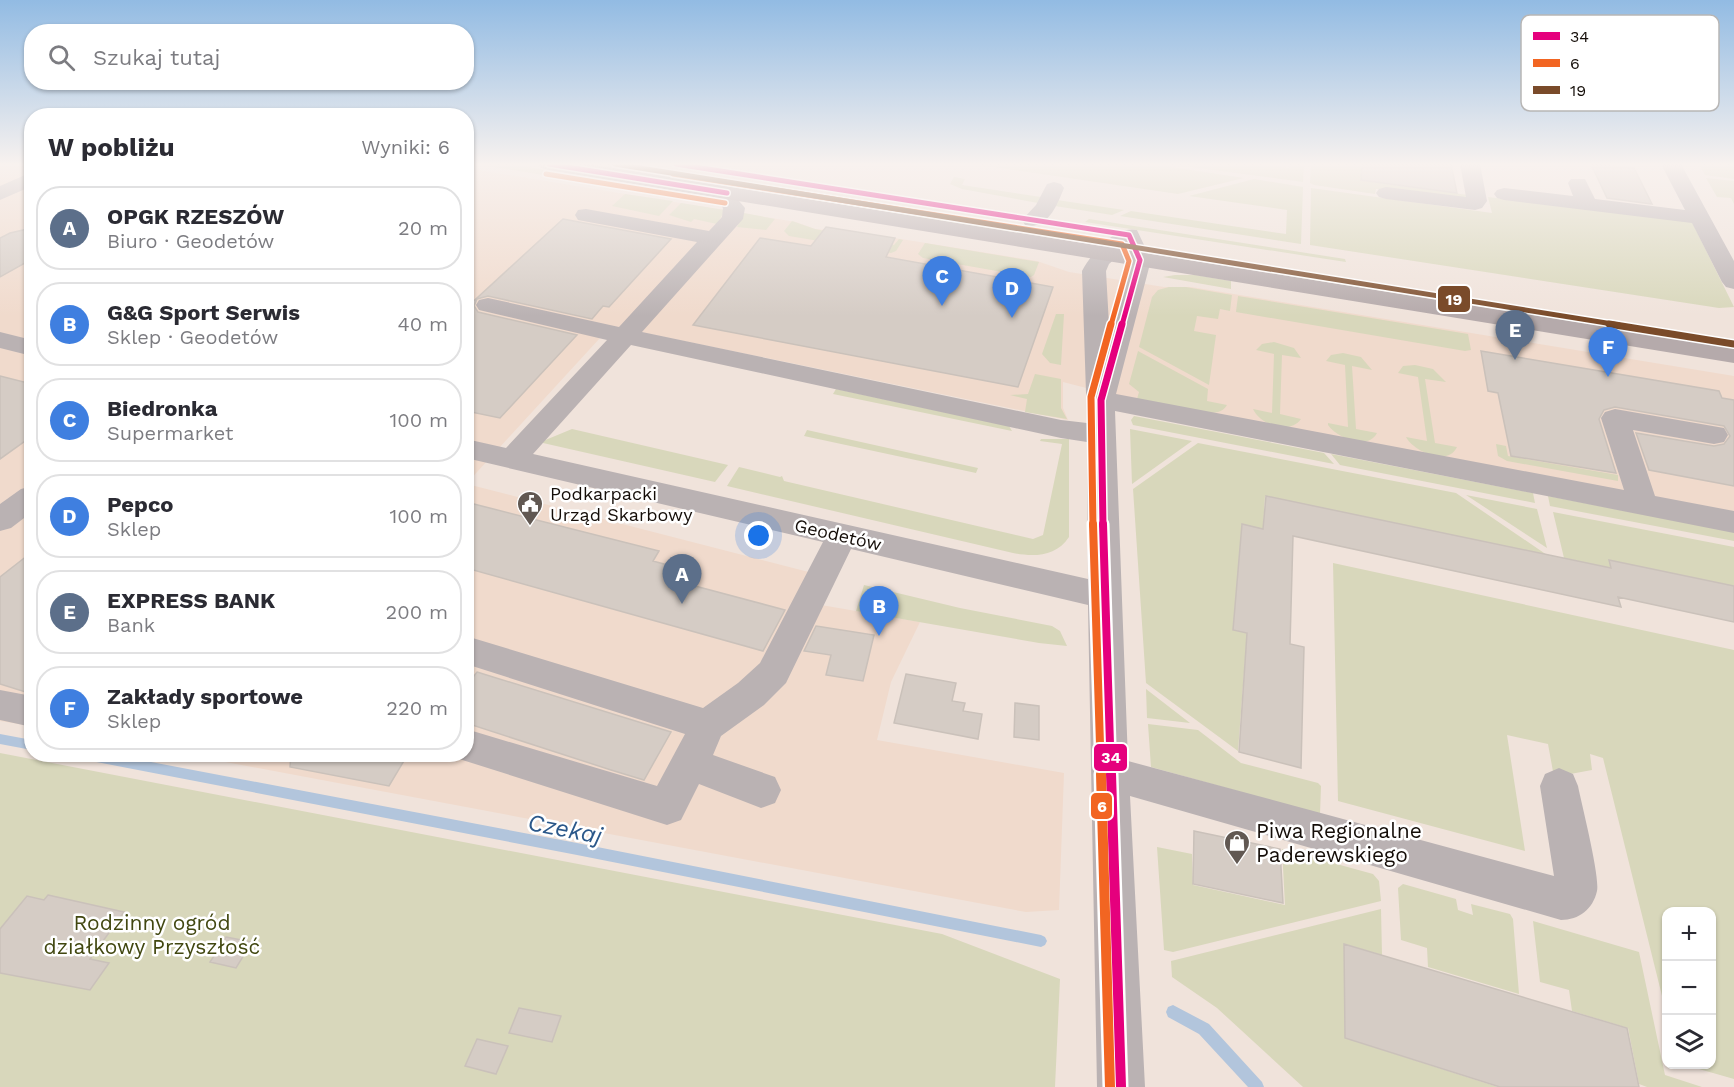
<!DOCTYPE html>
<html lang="pl">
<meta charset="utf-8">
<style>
:root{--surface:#fff;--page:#f7f7f7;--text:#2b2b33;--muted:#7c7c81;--line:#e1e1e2;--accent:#b45309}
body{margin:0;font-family:"Work Sans",sans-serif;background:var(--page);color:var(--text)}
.controls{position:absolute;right:18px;bottom:18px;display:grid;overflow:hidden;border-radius:12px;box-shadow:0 2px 4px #0004}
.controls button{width:54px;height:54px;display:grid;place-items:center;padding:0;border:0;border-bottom:2px solid var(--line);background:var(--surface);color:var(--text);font:30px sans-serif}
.you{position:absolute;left:759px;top:536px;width:21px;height:21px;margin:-15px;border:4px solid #fff;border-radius:50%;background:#1a73e8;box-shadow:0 0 0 9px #1a73e833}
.badge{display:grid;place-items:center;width:39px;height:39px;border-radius:50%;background:var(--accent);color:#fff;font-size:20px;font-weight:700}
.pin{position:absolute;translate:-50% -50px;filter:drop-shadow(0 2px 3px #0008)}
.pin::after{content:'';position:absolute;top:32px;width:21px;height:18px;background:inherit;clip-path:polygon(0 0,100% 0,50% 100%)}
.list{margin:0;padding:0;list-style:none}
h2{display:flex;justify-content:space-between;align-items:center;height:78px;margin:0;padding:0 24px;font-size:26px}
h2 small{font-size:20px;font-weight:400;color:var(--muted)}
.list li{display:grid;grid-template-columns:39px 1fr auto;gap:18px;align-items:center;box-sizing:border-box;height:84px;margin:0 12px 12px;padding:0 12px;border:2px solid var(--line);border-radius:24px}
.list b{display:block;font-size:22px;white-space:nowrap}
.list p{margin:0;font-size:20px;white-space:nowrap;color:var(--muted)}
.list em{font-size:20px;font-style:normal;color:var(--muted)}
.icon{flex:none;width:33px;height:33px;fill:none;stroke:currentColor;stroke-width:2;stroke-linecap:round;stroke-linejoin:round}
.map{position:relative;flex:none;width:1734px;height:1087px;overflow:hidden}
.search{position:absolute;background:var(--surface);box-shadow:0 2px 4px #0004;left:24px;top:24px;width:450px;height:66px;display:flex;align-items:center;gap:15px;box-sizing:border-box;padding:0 21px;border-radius:24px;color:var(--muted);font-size:22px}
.panel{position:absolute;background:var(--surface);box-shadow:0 2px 4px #0004;left:24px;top:108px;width:450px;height:654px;border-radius:24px}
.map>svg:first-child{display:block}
.built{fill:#f0dacc}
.green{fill:#d8d7bb}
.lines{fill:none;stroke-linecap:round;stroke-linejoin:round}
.stream{fill:#b2c5dc;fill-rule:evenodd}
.building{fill:#d5ccc5;stroke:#cac1ba;stroke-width:1.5}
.minor{fill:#bab2b3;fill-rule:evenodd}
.major{fill:#b5aaab;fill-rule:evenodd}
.bus-1-far3-casing{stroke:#fff;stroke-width:8}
.bus-1-far2-casing{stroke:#fff;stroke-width:10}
.bus-1-far1-casing{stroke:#fff;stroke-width:13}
.bus-1-casing{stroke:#fff;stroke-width:15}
.bus-2-far3-casing{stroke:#fff;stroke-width:8}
.bus-2-far2-casing{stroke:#fff;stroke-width:10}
.bus-2-far1-casing{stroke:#fff;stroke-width:13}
.bus-2-casing{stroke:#fff;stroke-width:15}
.bus-3-far1-casing{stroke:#fff;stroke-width:8}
.bus-3-casing{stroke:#fff;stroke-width:10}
.bus-1-far3{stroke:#e5007d;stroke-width:5}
.bus-1-far2{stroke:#e5007d;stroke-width:7}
.bus-1-far1{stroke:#e5007d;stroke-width:8}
.bus-1{stroke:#e5007d;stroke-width:10}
.bus-2-far3{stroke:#f26522;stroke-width:5}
.bus-2-far2{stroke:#f26522;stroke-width:7}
.bus-2-far1{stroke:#f26522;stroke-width:8}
.bus-2{stroke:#f26522;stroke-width:10}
.bus-3-far1{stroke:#7a4b2a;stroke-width:5}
.bus-3{stroke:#7a4b2a;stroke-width:7}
.labels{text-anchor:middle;stroke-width:5;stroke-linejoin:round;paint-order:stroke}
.poi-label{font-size:18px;fill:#140d08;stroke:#fff;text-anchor:start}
.street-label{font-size:18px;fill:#140d08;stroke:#fff}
.near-poi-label{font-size:21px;fill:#140d08;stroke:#fff;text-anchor:start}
.near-park-label{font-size:21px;fill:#414710;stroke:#fff}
.near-water-label{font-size:24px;font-style:italic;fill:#2b588a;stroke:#fff}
.key{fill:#fff;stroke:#b8b6b5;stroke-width:1.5}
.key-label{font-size:16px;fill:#140d08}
.line-badge{stroke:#fff;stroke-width:2}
.badge-label{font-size:16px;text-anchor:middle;font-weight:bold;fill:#fff}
</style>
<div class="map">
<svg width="1734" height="1087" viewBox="0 0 1734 1087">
<rect width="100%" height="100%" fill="#f0e3db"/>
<path class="built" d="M 0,164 L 31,164 L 31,726 L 0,721 Z
M 466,168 L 796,222 L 815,229 L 864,233 L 1037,261 L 1069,272 L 1164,287 L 1191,287 L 1734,376 L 1734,515 L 1129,399 L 1063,382 L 1063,408 L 1068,420 L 611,326 L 467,483 Z
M 467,484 L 832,578 L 821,605 L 920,622 L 891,682 L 877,740 L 1064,773 L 1059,910 L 1026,912 L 188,755 L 466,754 Z"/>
<path class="green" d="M 509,164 L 709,197 L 722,204 L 481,165 Z
M 586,164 L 639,164 L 1055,230 L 1052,239 Z
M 973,164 L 1151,164 L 1244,178 L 1178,194 Z
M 1168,164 L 1260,164 L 1289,168 L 1290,164 L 1304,164 L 1303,182 Z
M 1311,164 L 1371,164 L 1373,182 L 1468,195 L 1467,199 L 1460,201 L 1376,189 L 1375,194 L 1314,185 L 1310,183 Z
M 1699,164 L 1734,164 L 1734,179 L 1705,175 Z
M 954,177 L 965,179 L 962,185 L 1041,197 L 1038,203 L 962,189 L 950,184 Z
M 1706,178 L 1734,181 L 1734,204 L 1731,198 L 1717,197 Z
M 1254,179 L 1303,187 L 1301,244 L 1120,216 L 1131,211 L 1286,234 L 1287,210 L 1189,196 Z
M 1311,188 L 1492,213 L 1488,197 L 1692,222 L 1734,307 L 1719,308 L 1310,245 Z
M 625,194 L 673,201 L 659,216 L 612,206 Z
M 1057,200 L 1124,210 L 1112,215 L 1055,206 Z
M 681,203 L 725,210 L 717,224 L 694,219 L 691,222 L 669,215 Z
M 744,213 L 775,219 L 766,230 L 737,227 Z
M 1089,219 L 1345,259 L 1346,262 L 1085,222 Z
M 792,221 L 815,229 L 894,245 L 899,239 L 903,240 L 896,251 L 891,253 L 789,236 L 784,231 Z
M 925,243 L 1039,262 L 1034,275 L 1031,277 L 923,258 L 918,254 Z
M 1150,251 L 1734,344 L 1734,348 L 1147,253 Z
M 1175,275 L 1195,275 L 1231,281 L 1231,289 L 1163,277 Z
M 1169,287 L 1186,287 L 1232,295 L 1230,311 L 1220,309 L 1218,319 L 1197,316 L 1194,331 L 1216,335 L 1209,385 L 1139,347 L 1152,297 L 1158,290 Z
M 1238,296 L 1468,334 L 1471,350 L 1465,351 L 1236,312 Z
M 1056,314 L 1064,314 L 1061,365 L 1050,363 L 1042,354 Z
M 1274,342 L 1294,348 L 1301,358 L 1282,355 L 1280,414 L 1301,419 C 1290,435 1260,425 1253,409 L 1272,413 L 1274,354 L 1256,350 L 1262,344 Z
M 1138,351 L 1208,389 L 1207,401 L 1227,405 C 1222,413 1215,413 1206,413 L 1137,399 L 1139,392 L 1129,384 Z
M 1343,353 L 1361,357 L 1372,370 L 1352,366 L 1356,429 L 1377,433 C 1368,451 1337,438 1328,425 L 1328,423 L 1348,427 L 1345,365 L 1326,361 L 1331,355 Z
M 1415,365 L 1433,369 L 1446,382 L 1425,379 L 1435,443 L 1457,447 C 1448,467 1413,451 1406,437 L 1427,441 L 1418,377 L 1398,373 L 1403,366 Z
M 1035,374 L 1061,379 L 1061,408 L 1067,419 L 1025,412 L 1027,399 L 1010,395 L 1028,394 Z
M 836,389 L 1009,426 L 1012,431 L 833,394 Z
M 1134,416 L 1324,453 L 1334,464 L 1133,425 L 1131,420 Z
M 572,429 L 728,465 L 715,482 L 543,443 L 543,441 Z
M 1130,429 L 1192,441 L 1132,484 Z
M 807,430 L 978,468 L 976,473 L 804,436 Z
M 1041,439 L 1069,439 L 1069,537 C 1056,557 1033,557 1013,553 L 727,486 L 739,467 L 780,477 L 782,476 L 784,481 L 1033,539 L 1043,535 L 1062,444 L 1040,441 Z
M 1198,443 L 1456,493 L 1547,555 L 1265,496 L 1263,529 L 1242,525 L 1233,630 L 1247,633 L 1238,751 L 1146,683 L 1133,489 Z
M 1496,444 L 1506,446 L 1508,456 L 1618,475 L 1618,481 L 1507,461 L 1498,456 Z
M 1331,454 L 1533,493 L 1535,503 L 1340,465 Z
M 1466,495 L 1537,509 L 1547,548 Z
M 1548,496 L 1734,532 L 1734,541 L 1550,506 Z
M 1553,512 L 1734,547 L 1734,586 L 1609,560 L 1611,568 L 1564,558 Z
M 1333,563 L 1734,650 L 1734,1079 L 1685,1065 L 1712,1064 L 1712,912 L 1666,912 L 1666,1012 L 1603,758 L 1590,754 L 1592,770 L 1554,777 L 1548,744 L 1507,735 L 1525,851 L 1338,801 Z
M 864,585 L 960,608 L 1052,626 L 1060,631 L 1067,646 L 1039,643 L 856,611 Z
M 1146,689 L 1190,723 L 1147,718 Z
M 1148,724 L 1198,730 L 1241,763 L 1318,783 L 1321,786 L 1320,814 L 1151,767 Z
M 0,753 L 942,934 L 1060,979 L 1055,1087 L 0,1087 Z
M 1157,847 L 1192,854 L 1193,885 L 1285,905 L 1282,849 L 1373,874 L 1379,881 L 1381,901 L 1173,952 L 1164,950 Z
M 1403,884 L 1456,899 L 1458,910 L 1473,915 L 1471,904 L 1510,914 L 1513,919 L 1519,994 L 1428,967 L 1427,948 L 1401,940 L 1398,888 Z
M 1381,909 L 1382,955 L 1344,944 L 1345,1038 L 1498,1087 L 1303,1087 L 1217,1008 L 1172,977 L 1171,961 Z
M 1533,921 L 1639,952 L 1665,1075 L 1702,1087 L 1647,1087 L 1639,1084 L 1628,1028 L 1572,1011 L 1569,990 L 1540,982 Z"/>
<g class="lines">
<path class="stream" d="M 0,734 L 32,740 L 32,750 L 0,744 Z
M 76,754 L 109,754 L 577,843 L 1041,935 L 1045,937 L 1047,941 L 1045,945 L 1041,947 L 577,855 L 81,759 L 77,757 Z
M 1173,1005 L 1209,1024 L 1262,1082 L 1264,1087 L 1248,1087 L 1199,1034 L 1168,1017 L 1166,1012 L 1168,1007 Z"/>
</g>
<path class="building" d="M 1362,164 L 1451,164 L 1457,193 L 1361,180 Z
M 1591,164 L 1634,168 L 1652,204 L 1607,198 Z
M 563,219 L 671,239 L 609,307 L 603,306 L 592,319 L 488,296 L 477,299 L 474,306 L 478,312 L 577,335 L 500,418 L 466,411 L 466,308 Z
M 826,227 L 895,238 L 886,257 L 1053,287 L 1018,387 L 693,325 L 760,238 L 811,246 Z
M 32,228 L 32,259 L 0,277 L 0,238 L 10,233 Z
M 1481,351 L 1719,391 L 1722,398 L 1734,400 L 1734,486 L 1649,470 L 1636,433 L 1714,446 L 1724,444 L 1730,436 L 1724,426 L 1615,407 L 1604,410 L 1599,419 L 1616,473 L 1511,456 L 1498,393 L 1488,391 Z
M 0,376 L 32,384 L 32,436 L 0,459 Z
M 1266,496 L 1611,568 L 1609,560 L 1734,586 L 1734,622 L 1618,597 L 1621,607 L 1293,536 L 1290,644 L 1304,647 L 1301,768 L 1239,752 L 1247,633 L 1233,630 L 1242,524 L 1263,529 Z
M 466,502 L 659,551 L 653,561 L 686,570 L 680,582 L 785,610 L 763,651 L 466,568 Z
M 32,552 L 32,694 L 0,684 L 0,577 Z
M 816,626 L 874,635 L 863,681 L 826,675 L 831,655 L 804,651 Z
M 477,672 L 671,732 L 644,780 L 611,770 L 466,723 L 466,686 Z
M 906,674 L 956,683 L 952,701 L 965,703 L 963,711 L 982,714 L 978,739 L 894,723 Z
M 1015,703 L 1039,706 L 1039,740 L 1014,737 Z
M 291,754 L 408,754 L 389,786 L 290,767 Z
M 1194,831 L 1280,849 L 1283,903 L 1193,884 Z
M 48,895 L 124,912 L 90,959 L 109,963 L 90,990 L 0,973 L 0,929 L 27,896 L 44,900 Z
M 226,937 L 252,942 L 236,968 L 210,962 Z
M 1344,944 L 1627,1028 L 1639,1087 L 1500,1087 L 1345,1038 Z
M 519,1008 L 561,1016 L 552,1042 L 509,1033 Z
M 477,1039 L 508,1046 L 496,1074 L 465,1066 Z"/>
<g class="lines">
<path class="minor" d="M 1460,164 L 1480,164 L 1487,201 L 1482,208 L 1475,210 L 1386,199 L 1379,197 L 1376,193 L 1379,189 L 1386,187 L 1466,197 Z
M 1661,164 L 1681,164 L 1734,261 L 1734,289 L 1726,287 L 1722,282 L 1692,223 L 1504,200 L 1497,198 L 1494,194 L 1497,190 L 1504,188 L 1573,196 L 1568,183 L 1571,179 L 1585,179 L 1595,199 L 1685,210 Z
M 32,172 L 32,186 L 0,200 L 0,186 Z
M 1054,182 L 1061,184 L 1064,188 C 1057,205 1048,230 1025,225 L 1022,220 L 1036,205 L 1047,184 Z
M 721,186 L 728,188 L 745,208 L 743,219 L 642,332 L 1061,420 L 1087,423 L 1082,271 C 1091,254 1115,225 1137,230 L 1151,260 L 1116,394 L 1624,490 L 1601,418 L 1605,412 L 1615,409 L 1724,428 L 1728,435 L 1724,442 L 1714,444 L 1633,430 L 1655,496 L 1734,511 L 1734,533 L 1115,411 L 1128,761 L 1554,876 L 1540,786 L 1545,774 L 1559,768 L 1573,774 L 1578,786 C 1582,806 1600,876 1597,891 C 1593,909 1579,920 1561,920 L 1130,796 L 1145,1087 L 1097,1087 L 1088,605 L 851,549 L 786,683 L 764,705 L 721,736 L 713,755 L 775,777 L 781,790 L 775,803 L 761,808 L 699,784 L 681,820 L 667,825 L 453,757 L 452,754 L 466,754 L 466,729 L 657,786 L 685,734 L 466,664 L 466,636 L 703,708 L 738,683 L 760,663 L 823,542 L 466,458 L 466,439 L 506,448 L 607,340 L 479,310 L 476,305 L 479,300 L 488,298 L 619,327 L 697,242 L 578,220 L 575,215 L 578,210 L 586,209 L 709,231 L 722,217 L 723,208 L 711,192 L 714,188 ZM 1125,250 L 1129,260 L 1109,325 L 1106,271 L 1109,264 ZM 631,345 L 1061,438 L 1087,442 L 1088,579 L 533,454 Z
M 0,332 L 32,340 L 32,356 L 0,348 Z
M 32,486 L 32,512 L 11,528 L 0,531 L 0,504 L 21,489 Z
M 0,690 L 32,696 L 32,727 L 0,720 Z"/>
<path class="major" d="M 538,164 L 588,164 L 1734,347 L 1734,363 L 548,170 L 541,168 Z"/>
<defs>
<path id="bus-1-far3" d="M 549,164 L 727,193
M 676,164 L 1129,235 L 1140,260 L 1122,325"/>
<path id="bus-1-far2" d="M 1103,526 L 1101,400 L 1122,324"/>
<path id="bus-1-far1" d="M 1103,524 L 1111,776"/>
<path id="bus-1" d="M 1111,774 L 1121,1087"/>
<path id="bus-2-far3" d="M 546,174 L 725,203
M 673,174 L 1122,244 L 1129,261 L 1111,325"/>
<path id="bus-2-far2" d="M 1093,526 L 1091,397 L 1111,324"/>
<path id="bus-2-far1" d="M 1093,524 L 1101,776"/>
<path id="bus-2" d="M 1101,774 L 1110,1087"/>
<path id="bus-3-far1" d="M 615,164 L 1619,325"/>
<path id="bus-3" d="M 1609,324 L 1734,344"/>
</defs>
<use href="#bus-1-far3" class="bus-1-far3-casing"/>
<use href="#bus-1-far2" class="bus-1-far2-casing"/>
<use href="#bus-1-far1" class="bus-1-far1-casing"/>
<use href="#bus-1" class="bus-1-casing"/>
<use href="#bus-2-far3" class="bus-2-far3-casing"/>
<use href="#bus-2-far2" class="bus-2-far2-casing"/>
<use href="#bus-2-far1" class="bus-2-far1-casing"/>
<use href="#bus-2" class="bus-2-casing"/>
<use href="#bus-3-far1" class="bus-3-far1-casing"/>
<use href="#bus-3" class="bus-3-casing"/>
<use href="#bus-1-far3" class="bus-1-far3"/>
<use href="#bus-1-far2" class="bus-1-far2"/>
<use href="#bus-1-far1" class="bus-1-far1"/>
<use href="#bus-1" class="bus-1"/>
<use href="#bus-2-far3" class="bus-2-far3"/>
<use href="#bus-2-far2" class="bus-2-far2"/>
<use href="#bus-2-far1" class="bus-2-far1"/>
<use href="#bus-2" class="bus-2"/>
<use href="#bus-3-far1" class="bus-3-far1"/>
<use href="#bus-3" class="bus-3"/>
</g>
<linearGradient id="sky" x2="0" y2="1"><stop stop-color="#92bbe3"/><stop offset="0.52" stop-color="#f8f2ef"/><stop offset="1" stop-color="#f8f2ef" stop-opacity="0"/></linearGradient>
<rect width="1734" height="316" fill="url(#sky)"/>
<defs>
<symbol id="civic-pin" viewBox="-11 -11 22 30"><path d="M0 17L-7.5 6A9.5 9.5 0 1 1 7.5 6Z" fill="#615852" stroke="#fff"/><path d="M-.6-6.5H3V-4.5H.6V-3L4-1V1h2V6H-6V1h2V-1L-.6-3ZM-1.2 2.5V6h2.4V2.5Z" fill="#fff"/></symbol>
<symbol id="shop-pin" viewBox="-11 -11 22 30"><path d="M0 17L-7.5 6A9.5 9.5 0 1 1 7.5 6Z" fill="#615852" stroke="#fff"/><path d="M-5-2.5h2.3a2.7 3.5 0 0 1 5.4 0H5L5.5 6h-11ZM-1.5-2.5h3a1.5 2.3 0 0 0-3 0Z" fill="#fff"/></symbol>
</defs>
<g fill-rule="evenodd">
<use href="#civic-pin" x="515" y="489" width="30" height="40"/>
<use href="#shop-pin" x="1222" y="828" width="30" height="40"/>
</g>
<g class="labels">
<g class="poi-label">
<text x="550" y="500">Podkarpacki<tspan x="550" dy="21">Urząd Skarbowy</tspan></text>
</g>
<g class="street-label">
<text transform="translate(838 535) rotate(13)" y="6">Geodetów</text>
</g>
<g class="near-poi-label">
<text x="1256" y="838">Piwa Regionalne<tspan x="1256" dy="24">Paderewskiego</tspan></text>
</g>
<g class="near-park-label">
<text x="152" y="930">Rodzinny ogród<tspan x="152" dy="24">działkowy Przyszłość</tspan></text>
</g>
<g class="near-water-label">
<text transform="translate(565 829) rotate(11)" y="8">Czekaj</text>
</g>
</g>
<rect x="1521" y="15" width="198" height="96" rx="9" class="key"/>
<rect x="1533" y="32" width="27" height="8" fill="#e5007d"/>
<rect x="1533" y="59" width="27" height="8" fill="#f26522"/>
<rect x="1533" y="86" width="27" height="8" fill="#7a4b2a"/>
<g class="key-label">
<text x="1570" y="42">34</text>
<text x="1570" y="69">6</text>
<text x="1570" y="96">19</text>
</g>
<g class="line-badge">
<rect x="1437" y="285" width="34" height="28" rx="6" fill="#7a4b2a"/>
<rect x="1093" y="743" width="35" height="29" rx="6" fill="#e5007d"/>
<rect x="1090" y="792" width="23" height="28" rx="6" fill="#f26522"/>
</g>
<g class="badge-label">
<text x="1454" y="305">19</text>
<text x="1111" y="763">34</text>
<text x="1102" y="812">6</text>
</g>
</svg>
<div class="controls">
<button>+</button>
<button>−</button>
<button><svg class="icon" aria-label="layers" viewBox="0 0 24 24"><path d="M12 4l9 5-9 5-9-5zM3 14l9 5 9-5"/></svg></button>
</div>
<div class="you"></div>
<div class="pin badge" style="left:682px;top:604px;background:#5c6f8a">A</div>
<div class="pin badge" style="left:879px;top:636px;background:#3f7fe0">B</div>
<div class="pin badge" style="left:942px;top:306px;background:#3f7fe0">C</div>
<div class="pin badge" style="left:1012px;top:318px;background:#3f7fe0">D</div>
<div class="pin badge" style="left:1515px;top:360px;background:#5c6f8a">E</div>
<div class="pin badge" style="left:1608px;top:377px;background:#3f7fe0">F</div>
<div class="search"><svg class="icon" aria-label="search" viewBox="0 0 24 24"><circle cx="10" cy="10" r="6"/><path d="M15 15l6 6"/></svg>Szukaj tutaj</div>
<section class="panel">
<h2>W pobliżu<small>Wyniki: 6</small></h2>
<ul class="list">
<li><span class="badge" style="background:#5c6f8a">A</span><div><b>OPGK RZESZÓW</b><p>Biuro · Geodetów</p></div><em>20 m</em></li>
<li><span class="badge" style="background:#3f7fe0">B</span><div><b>G&amp;G Sport Serwis</b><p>Sklep · Geodetów</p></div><em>40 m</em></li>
<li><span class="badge" style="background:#3f7fe0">C</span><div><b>Biedronka</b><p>Supermarket</p></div><em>100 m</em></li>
<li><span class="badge" style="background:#3f7fe0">D</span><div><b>Pepco</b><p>Sklep</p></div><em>100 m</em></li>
<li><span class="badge" style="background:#5c6f8a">E</span><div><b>EXPRESS BANK</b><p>Bank</p></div><em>200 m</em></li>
<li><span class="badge" style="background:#3f7fe0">F</span><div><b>Zakłady sportowe</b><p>Sklep</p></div><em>220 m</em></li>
</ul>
</section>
</div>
